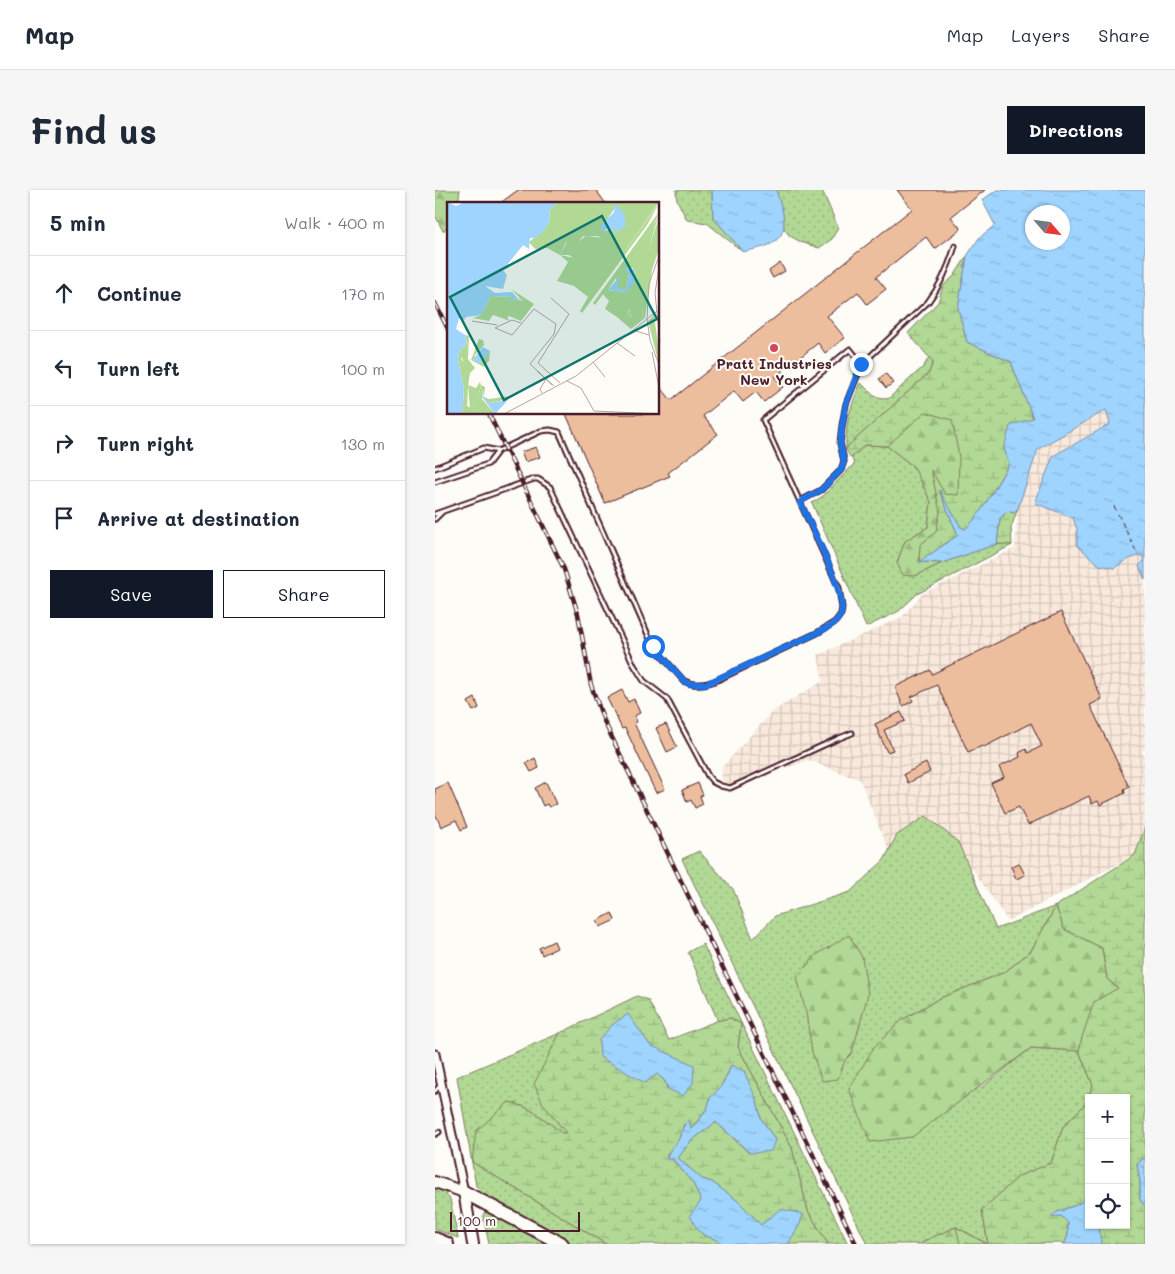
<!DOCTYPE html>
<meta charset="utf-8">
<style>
:root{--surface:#fff;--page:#f6f6f7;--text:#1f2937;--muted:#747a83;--line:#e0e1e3;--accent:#111827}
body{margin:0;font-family:Mali,sans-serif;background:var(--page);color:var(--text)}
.controls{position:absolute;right:15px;bottom:15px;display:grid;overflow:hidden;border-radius:0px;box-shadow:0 1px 4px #0004}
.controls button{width:45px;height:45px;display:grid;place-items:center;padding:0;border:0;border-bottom:1px solid var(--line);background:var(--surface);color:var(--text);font:25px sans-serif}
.compass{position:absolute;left:590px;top:15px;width:45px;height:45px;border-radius:50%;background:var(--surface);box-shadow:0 1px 4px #0004;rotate:118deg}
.scale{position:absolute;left:15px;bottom:12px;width:130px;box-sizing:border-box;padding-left:5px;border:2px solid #4a1f2b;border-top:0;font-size:14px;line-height:18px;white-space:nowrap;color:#4a1f2b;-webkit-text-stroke:4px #fdfcf7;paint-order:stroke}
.stop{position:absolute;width:15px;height:15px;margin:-11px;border:4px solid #1a73e8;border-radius:50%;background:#fff}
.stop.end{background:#1a73e8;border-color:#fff;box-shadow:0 1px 5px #0008}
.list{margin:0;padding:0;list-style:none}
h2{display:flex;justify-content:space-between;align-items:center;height:65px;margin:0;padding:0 20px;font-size:21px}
h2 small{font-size:16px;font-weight:400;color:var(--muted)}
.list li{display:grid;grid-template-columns:32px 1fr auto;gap:15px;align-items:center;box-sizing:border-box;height:75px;padding:0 20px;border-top:1px solid var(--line)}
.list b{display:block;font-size:19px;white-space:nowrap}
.list em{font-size:16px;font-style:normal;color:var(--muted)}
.actions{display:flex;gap:10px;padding:15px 20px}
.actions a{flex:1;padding:11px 0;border:1px solid var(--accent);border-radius:0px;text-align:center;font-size:18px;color:var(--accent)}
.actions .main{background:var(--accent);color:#fff}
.icon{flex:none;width:28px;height:28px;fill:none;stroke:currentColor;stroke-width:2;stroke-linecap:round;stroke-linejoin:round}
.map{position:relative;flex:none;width:710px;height:1054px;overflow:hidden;border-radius:0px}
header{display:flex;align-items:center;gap:30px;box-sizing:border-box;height:70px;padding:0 25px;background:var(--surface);border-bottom:1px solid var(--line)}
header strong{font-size:24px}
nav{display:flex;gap:28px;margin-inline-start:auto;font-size:18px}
.intro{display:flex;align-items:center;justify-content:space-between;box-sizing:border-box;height:120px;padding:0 30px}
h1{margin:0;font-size:35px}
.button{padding:12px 22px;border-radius:0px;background:var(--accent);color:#fff;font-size:18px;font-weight:700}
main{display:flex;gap:30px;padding:0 30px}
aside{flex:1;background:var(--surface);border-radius:0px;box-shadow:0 1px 4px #0004}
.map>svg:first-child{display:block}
.industrial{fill:url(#industrial-grid)}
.grass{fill:url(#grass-dots);stroke:#7e7c60}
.forest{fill:url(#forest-firs);stroke:#7e7c60}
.wetland{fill:url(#wetland-marsh);stroke:#7e7c60;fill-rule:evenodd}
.water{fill:url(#water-ripples);stroke:#7c8ca9;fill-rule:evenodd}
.building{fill:#edbe9d;stroke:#4a1f2b}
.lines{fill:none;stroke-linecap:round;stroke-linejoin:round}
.lane-casing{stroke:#4a1f2b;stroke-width:7}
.street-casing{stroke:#4a1f2b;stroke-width:11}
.secondary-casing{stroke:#4a1f2b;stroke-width:14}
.highway-casing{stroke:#4a1f2b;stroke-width:16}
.path{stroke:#4a1f2b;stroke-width:1;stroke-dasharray:5 4;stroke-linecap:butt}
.lane{stroke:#fdfcf7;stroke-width:3}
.street{stroke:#fdfcf7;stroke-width:7}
.secondary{stroke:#fdfcf7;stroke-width:10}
.highway{stroke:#fdfcf7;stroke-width:12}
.rail-casing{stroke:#4a1f2b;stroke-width:4.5}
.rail{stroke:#fdfcf7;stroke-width:2.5;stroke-dasharray:8;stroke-linecap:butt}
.route{stroke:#1a73e8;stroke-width:6}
.poi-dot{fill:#d1495b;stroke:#fdfcf7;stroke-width:2}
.labels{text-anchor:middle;stroke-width:4;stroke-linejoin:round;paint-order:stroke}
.poi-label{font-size:14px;font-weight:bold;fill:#4a1f2b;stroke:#fdfcf7}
.inset-road{fill:none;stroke:#b5a4a5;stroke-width:1}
.view{fill:#0f766e;fill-opacity:0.15;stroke:#0f766e;stroke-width:2.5}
.inset-edge{fill:none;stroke:#4a1f2b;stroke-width:2.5}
</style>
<header>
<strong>Map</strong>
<nav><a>Map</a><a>Layers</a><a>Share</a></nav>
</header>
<div class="intro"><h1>Find us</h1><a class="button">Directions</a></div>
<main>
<aside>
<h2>5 min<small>Walk · 400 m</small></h2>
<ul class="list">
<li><svg class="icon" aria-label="ahead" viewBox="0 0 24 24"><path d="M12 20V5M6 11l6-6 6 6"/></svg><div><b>Continue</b></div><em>170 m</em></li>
<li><svg class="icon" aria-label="left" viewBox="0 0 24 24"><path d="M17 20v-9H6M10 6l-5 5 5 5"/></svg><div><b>Turn left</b></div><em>100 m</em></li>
<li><svg class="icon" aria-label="right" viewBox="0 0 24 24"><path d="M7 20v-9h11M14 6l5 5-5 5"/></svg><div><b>Turn right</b></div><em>130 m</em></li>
<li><svg class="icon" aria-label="arrive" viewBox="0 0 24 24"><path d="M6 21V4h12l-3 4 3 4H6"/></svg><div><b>Arrive at destination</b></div></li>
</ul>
<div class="actions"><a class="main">Save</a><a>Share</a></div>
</aside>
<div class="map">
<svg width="710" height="1054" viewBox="0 0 710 1054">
<defs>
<pattern id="industrial-grid" width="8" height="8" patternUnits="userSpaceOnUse" patternTransform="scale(1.25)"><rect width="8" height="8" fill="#f8e9dc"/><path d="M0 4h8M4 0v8" fill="none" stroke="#d6c7bd"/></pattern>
<pattern id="grass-dots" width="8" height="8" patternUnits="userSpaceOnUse" patternTransform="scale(1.25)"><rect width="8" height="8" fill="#b1d894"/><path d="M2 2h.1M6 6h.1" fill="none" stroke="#9ab980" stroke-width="1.8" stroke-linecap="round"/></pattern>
<pattern id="forest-firs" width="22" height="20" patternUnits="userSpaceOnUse" patternTransform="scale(1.25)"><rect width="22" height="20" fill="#b1d894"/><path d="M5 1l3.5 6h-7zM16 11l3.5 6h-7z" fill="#9ab980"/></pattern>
<pattern id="wetland-marsh" width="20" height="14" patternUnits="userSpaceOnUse" patternTransform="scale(1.25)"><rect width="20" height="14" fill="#b1d894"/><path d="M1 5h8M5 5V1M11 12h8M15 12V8" fill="none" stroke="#9ab980"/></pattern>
<pattern id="water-ripples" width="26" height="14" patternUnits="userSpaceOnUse" patternTransform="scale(1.25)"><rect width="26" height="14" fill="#9ed4fd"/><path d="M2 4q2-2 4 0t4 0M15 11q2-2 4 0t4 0" fill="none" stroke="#8ab6d9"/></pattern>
</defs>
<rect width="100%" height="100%" fill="#fdfcf7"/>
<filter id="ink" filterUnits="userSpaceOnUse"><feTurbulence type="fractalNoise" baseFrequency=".02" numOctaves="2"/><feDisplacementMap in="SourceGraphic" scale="10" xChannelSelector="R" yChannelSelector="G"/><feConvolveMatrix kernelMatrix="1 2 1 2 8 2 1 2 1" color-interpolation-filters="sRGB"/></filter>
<g filter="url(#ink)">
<path class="industrial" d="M 671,220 L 675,233 L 618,266 L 642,339 L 642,355 L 679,378 L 703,365 L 707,365 L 709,371 L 704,376 L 710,390 L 710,559 L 707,561 L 710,567 L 710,637 L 700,665 L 573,731 L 538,680 L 498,633 L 455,664 L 425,590 L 373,570 L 286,601 L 287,577 L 338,521 L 388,491 L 383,465 L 467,427 L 487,404 L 580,358 L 583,318 L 603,259 Z"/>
<path class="grass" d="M 241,0 L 277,0 L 278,27 L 308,62 L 272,33 L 252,30 L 242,10 Z
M 340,0 L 387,0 L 403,37 L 397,49 L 384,58 L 366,52 L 355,46 L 349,39 L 348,24 Z
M 494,167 L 498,172 L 494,183 L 413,256 L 411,260 C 410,233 415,217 426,193 L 439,206 L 453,209 L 489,176 Z
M 430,255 L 452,256 L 479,277 L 496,312 L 493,337 L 470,351 L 462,373 L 480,386 L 507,373 L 562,354 L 577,355 L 482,404 L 464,421 L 431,437 L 377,313 L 388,306 L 420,273 L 416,268 Z
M 491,626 L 523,652 L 561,739 L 621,716 L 596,761 L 570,782 L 503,809 L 467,830 L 546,898 L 596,858 L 644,861 L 658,895 L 651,913 L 628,937 L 616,973 L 584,986 L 547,1020 L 553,1054 L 521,1037 L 489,1051 L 487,1054 L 432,1054 L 247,669 L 264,661 L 298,699 L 318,749 L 340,726 L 415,702 L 449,670 L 462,645 Z
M 268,754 L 413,1054 L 393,1054 L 373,1021 L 357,958 L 303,857 L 306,834 L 295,828 L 283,831 L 253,762 Z
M 125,843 L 113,867 L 108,914 L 132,943 L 127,943 C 110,930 95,916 74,912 L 37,972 L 171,1054 L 138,1054 L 97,1031 L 46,1006 L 45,999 L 41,996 L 22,887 Z
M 0,998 L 12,1002 L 11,1005 L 15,1009 L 23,1048 L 0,1039 Z
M 51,1019 L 105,1049 L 113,1054 L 54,1054 L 48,1026 Z"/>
<path class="forest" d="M 0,0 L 25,0 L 23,14 L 14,14 L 14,36 L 8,41 L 0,25 Z
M 509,178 L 542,197 L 523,345 L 485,372 L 507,373 L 480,386 L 468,385 L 462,373 L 470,351 L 493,337 L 496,312 L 479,277 L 452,256 L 430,255 Z
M 621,716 L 629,739 L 667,758 L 672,789 L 683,798 L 691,908 L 654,908 L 654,958 L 628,937 L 651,913 L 658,895 L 644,861 L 596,858 L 477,947 L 435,952 L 414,899 L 439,857 L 467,830 L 503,809 L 570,782 L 596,761 Z
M 414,745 L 427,767 L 433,804 L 417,863 L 410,870 L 403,889 L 387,891 L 377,862 L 371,823 L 362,787 L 381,765 Z
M 521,1037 L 552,1054 L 487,1054 L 489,1051 Z"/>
<path class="wetland" d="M 532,66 L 523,118 L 532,152 L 576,172 L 598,228 L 569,258 L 574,274 C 562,292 546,327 529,340 L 526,337 L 506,305 L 523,345 L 484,372 L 485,355 L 501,342 L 505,322 L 496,280 L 510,304 L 523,305 L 524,267 L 517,230 L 490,222 L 452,256 L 430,255 L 416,268 L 411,260 L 413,256 L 494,183 L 498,172 L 473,143 L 503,112 L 508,96 L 519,86 Z
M 583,318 L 576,338 L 577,355 L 562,354 L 565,328 L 573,321 L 579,323 Z
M 710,637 L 710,967 L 702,974 L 705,992 L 705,1010 L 710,1016 L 710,1054 L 667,1054 L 662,1035 L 691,1035 L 691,908 L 654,908 L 654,1010 L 650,1009 C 642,1019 625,1016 617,1027 L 626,1026 L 633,1033 L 633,1045 L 630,1053 L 553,1054 L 547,1020 L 584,986 L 616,973 L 628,937 L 651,913 L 658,895 L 644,861 L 647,847 L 659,812 L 683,798 L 672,789 L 667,758 L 629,739 L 621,716 L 700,665 Z
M 202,806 L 213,810 L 234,850 L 281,831 L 295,828 L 306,834 L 303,857 L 357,958 L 373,1021 L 393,1054 L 353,1054 L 355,1049 L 335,1027 L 326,1035 L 302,1011 L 277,992 L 267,989 L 243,968 L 256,951 L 281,932 L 314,963 L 340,950 L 326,928 L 322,911 L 297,875 L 284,900 L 275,908 C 274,921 263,929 255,940 L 249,934 L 243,951 L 232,964 L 258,993 L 266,1011 L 267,1044 L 283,1050 L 288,1054 L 171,1054 L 37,972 L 41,941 L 74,912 C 95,916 110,930 127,943 L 131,943 L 108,914 L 99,894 L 125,843 ZM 192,824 L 215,855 L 233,899 L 229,890 L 222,884 Z
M 521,1037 L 552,1054 L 525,1054 Z"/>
<path class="water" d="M 277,0 L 341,0 C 346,16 357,40 339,52 C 331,58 318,59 308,62 L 278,27 Z
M 562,0 L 710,0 L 710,390 L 704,376 L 709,371 L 707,365 L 694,369 L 679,378 L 664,375 L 642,355 L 642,339 L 638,328 L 600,313 L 618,266 L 675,234 L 671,220 L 603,259 L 583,318 L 579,323 L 573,321 L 565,328 L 562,354 L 507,373 L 484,372 L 523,345 L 504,300 L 526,337 L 530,339 C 545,327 563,292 574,274 L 569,258 L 575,236 L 598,228 L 576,172 L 532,152 L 523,118 L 532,66 L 544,48 L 560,35 L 547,10 ZM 598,22 L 628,22 L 628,52 L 598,52 Z
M 193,824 L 215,855 L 259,875 L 258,893 L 248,906 L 233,899 L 229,890 L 222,884 L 210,893 L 165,867 L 164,850 L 177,835 Z
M 296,875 L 309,881 L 322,911 L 326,928 L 340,950 L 336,961 L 315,963 L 281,932 L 256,951 L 243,968 L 267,989 L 277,992 L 303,1011 L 326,1035 L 345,1019 L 368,1024 L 365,1034 L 353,1054 L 288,1054 C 282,1049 276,1048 269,1045 C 262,1041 258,1032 255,1025 L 266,1011 L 258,993 L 238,969 L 232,970 C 232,961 237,959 242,952 C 247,945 246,936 254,930 L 256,940 C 264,928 274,921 275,908 C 286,898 292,888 296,875 Z
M 710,967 L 710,1016 L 705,1010 L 705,992 L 702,974 Z
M 650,1008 L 654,1010 L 654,1035 L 662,1035 L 667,1054 L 628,1054 L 630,1053 L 633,1045 L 633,1033 L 626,1026 L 616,1027 C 625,1017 642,1019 650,1008 Z"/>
<path class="building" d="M 83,0 L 161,0 L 171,14 L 64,14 Z
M 462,0 L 550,0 L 516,27 L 526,39 L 500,59 L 491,47 L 441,87 L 451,99 L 432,114 L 423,102 L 392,126 L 410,148 L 390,163 L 383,153 L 340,187 L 348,197 L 329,212 L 321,202 L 308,212 L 299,201 L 268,226 L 283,244 L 233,283 L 235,286 L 170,313 L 131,224 L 224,224 L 224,195 L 236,210 L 477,19 Z
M 345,73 L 350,81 L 338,88 L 334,81 Z
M 451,184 L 458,193 L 451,198 L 444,189 Z
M 101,257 L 105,267 L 90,272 L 86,262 Z
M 626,422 L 667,509 L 655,515 L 694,597 L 689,599 L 690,603 L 665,615 L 663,611 L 657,614 L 654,606 L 593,635 L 584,617 L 570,623 L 556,593 L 569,587 L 564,577 L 585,567 L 584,563 L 591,559 L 593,563 L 607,556 L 596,533 L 549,557 L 547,556 L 533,562 L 502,495 L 476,507 L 478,511 L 468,516 L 460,497 L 495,480 L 497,484 Z
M 187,500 L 193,512 L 199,509 L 205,523 L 199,526 L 202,532 L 199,533 L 230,599 L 221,603 L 190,538 L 187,539 L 172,508 Z
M 40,508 L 44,518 L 38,521 L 33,512 Z
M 466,522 L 470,531 L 449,540 L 458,560 L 452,562 L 440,534 Z
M 231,534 L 242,557 L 232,562 L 221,538 Z
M 100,568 L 104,578 L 96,582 L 91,573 Z
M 491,573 L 495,582 L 473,593 L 469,584 Z
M 111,592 L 121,614 L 114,617 L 112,614 L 108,616 L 100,598 Z
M 13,593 L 32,637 L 26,640 L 21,630 L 6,637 L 0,623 L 0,599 Z
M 263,593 L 268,605 L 265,606 L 268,614 L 260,618 L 256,610 L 252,612 L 247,600 Z
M 584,673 L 590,685 L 581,689 L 576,676 Z
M 177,723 L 180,730 L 165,737 L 162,731 Z
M 119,751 L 122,758 L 107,765 L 104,758 Z"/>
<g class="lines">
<defs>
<path id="lane" d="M 427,174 L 493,112 C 506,95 514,76 520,56
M 0,278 L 49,258 L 63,261
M 0,292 L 53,274 L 63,261 L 106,241 L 115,240 L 124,242 L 218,456 L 249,491 C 259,496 269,495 280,491 L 382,443 L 400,432 L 406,424 L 407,418 L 404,398 L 328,230 L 415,159 L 427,174 L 411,214 L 407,236 L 405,253 L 409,271 L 406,280 L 386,300 L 365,311
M 0,324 L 99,289 L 103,289 L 115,297 L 199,475 L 209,491 L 232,509 L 273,586 L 278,592 L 286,596 L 295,598 L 402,549 L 417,543
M 0,329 L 7,322
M 0,901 L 6,895
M 1,944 L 4,942"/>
<path id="street" d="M 0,864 L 29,1002"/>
<path id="secondary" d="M 0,992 L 29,1002 L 38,1054"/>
<path id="highway" d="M 29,1002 L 127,1054
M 0,1049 L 12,1054"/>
</defs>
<use href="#lane" class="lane-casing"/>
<use href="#street" class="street-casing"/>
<use href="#secondary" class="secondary-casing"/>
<use href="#highway" class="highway-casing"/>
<path class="path" d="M 679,316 L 703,365"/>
<use href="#lane" class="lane"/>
<use href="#street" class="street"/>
<use href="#secondary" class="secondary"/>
<use href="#highway" class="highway"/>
<defs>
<path id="rail" d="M 0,113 L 14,141
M 54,224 L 129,379 L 143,424 L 156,495 L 169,531 L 421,1054"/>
</defs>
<use href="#rail" class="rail-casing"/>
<use href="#rail" class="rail"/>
</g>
</g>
<g class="lines" filter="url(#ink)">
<path class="route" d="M 218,456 L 249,491 L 254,494 L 271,494 L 382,443 C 391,438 402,434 406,424 C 413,406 374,332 365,312 L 386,300 L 406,280 L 409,271 L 405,254 L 407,236 L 411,214 L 426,174"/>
</g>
<circle class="poi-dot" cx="339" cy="158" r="5"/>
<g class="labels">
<g class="poi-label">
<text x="339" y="179">Pratt Industries<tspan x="339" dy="16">New York</tspan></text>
</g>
</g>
<g transform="translate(12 12)">
<rect width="212" height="212" fill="#fdfcf7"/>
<path d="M 212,1 L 200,23 L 135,111 L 133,109 L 141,95 L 127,84 L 110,79 L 121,60 L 113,53 L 127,56 L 141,67 L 132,39 L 139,34 L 167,37 L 179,48 ZM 212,10 L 205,27 L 148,103 L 146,101 ZM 212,16 L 212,47 L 205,68 L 198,116 L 184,127 L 170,115 L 179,115 L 184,107 L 183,115 L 195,118 L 197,82 L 194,68 ZM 64,87 L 87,102 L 74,119 L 60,113 L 64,102 L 76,99 ZM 207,114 L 212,149 L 212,163 L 201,119 ZM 22,134 L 21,157 L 28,166 L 23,171 L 21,183 L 29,186 L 33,180 L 34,183 L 31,196 L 23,206 L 20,170 L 14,153 L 20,145 ZM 32,137 L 36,138 L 37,143 L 27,154 L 33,160 L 43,149 L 42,159 L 37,165 L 24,158 Z" fill="#b1d894"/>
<path d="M 176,0 L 212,0 L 179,48 L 167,43 ZM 127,27 L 145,35 L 136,34 L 132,39 L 136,46 L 158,56 L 162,62 L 156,69 L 141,67 L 122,53 L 113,53 L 120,40 L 98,29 ZM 155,71 L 157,74 L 143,85 L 133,81 L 140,74 ZM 72,96 L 77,101 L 64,102 L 61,116 L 44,111 L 53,99 L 73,99 ZM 34,183 L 38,185 L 37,195 L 42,197 L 63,194 L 57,198 L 42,201 L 37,196 L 36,188 L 35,197 L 48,212 L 37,212 L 23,206 L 31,196 Z" fill="#b1d894"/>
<path d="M 110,0 L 200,0 L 187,26 L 167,43 L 167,37 L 163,40 L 151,34 L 136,34 L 130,39 L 120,38 L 113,53 L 100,46 L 88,47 L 82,40 L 98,27 L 103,18 L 102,9 ZM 169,4 L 178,14 L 176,26 L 171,30 L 168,26 L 158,29 L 154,27 ZM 212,12 L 195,68 L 199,65 L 195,118 L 184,117 L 183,107 L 179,115 L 170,115 L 158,107 L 162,99 L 154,90 L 205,27 ZM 179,66 L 186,66 L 188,73 L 179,90 L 161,88 L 169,76 L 171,86 L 179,89 L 182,71 ZM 44,94 L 65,95 L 74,100 L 60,105 L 61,99 L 51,106 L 63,119 L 46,113 L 42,119 L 26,116 L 34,113 ZM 18,133 L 22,134 L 20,145 L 14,157 L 22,166 L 20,204 L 37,212 L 15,211 L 17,187 L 11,158 L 12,150 L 20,141 Z" fill="#b1d894" fill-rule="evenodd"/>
<path d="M 0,0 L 9,4 L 18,0 L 110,0 L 102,9 L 103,18 L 98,27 L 89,36 L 83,36 L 82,47 L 76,43 L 56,68 L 60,73 L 56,87 L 38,84 L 48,91 L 65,90 L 74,100 L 67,96 L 62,102 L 65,95 L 44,94 L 34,113 L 19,115 L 17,118 L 12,116 L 9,127 L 18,133 L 20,141 L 12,150 L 11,158 L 17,187 L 15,212 L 0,212 ZM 168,1 L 178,13 L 178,25 L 169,30 L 168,26 L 166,30 L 161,26 L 157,30 L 153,25 L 167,10 ZM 177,66 L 188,67 L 187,81 L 179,90 L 161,88 L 171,76 L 171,86 L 179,88 L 182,72 ZM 36,145 L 43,149 L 32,162 L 26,157 ZM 37,187 L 36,194 L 42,201 L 61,198 L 48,212 L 35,195 Z" fill="#9ed4fd"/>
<path class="inset-road" d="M 213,59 L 208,91 L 213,140M 104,96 L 122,112 L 91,161 L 113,181M 200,117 L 202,82 L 213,51M 25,119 L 50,123M 74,121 L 65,118 L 48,126 L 65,133 L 87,107 L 109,122 L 107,132 L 83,162 L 107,184M 186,128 L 202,133M 203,138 L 200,117 L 213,107M 203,138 L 213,166M 170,141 L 188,154M 205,150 L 213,191M 146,160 L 158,175M 90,169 L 105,183M 120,179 L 134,186 L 147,209 L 213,212M 95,191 L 93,187 L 99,177M 57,212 L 129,174 L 200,117"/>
<path class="view" d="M 155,14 L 210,117 L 57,198 L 3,95 Z"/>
<rect width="212" height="212" class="inset-edge"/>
</g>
</svg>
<div class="controls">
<button>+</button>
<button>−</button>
<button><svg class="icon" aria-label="locate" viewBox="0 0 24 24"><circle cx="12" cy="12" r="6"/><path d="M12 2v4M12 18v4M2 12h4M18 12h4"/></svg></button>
</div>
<svg class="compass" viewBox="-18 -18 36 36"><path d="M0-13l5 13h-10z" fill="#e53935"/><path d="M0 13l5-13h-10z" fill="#747a83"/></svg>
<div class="scale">100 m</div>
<div class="stop" style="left:218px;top:456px"></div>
<div class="stop end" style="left:426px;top:174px"></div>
</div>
</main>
